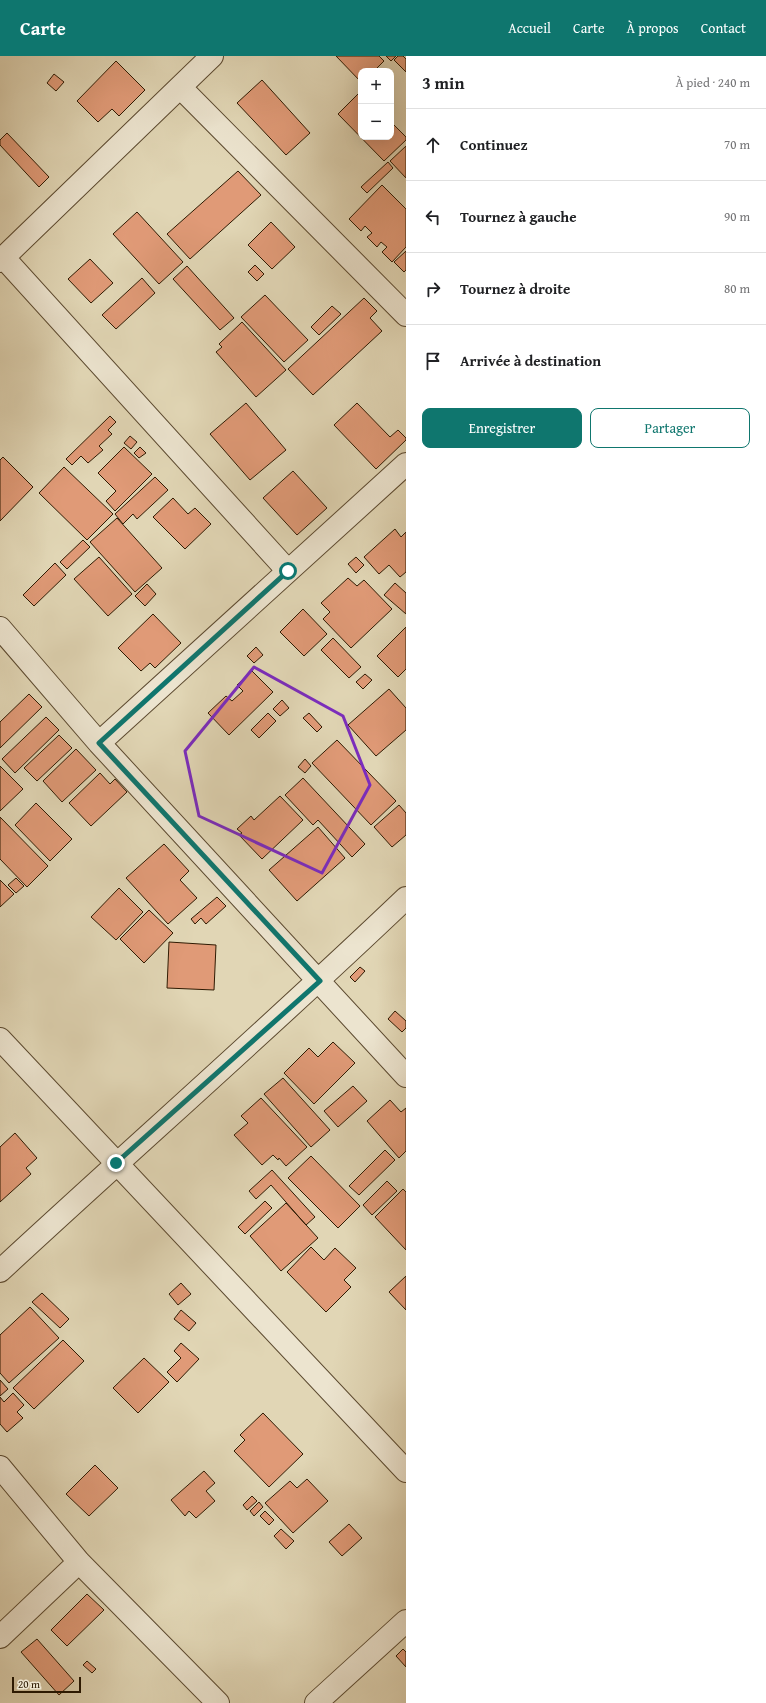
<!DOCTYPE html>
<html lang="fr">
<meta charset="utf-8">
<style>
:root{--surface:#fff;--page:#f2f2f2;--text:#202124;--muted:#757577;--line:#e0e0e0;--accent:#0f766e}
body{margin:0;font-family:"Gentium Book Plus",serif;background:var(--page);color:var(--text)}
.controls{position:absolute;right:12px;top:12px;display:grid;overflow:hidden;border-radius:8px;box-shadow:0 4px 16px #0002}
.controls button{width:36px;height:36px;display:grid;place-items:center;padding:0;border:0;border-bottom:1px solid var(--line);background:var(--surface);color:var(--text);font:20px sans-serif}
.scale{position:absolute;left:12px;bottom:10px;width:69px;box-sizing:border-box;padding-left:4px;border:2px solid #2e1a02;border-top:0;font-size:11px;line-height:14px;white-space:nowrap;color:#2e1a02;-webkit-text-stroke:3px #ece4cf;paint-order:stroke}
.stop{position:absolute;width:12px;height:12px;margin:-9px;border:3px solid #0f766e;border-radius:50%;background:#fff}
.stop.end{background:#0f766e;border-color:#fff;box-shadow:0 1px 4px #0008}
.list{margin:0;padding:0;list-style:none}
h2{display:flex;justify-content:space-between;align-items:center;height:52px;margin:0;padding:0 16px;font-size:17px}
h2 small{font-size:13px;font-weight:400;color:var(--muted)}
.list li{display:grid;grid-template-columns:26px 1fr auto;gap:12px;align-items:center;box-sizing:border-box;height:72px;padding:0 16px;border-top:1px solid var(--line)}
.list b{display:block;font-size:15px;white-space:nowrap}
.list em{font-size:13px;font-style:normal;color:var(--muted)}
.actions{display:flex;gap:8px;padding:12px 16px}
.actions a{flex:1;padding:9px 0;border:1px solid var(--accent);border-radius:8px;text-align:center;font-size:14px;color:var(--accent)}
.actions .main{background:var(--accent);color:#fff}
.icon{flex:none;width:22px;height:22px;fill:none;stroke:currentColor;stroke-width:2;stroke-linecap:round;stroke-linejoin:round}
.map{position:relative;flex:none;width:406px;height:1647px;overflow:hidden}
header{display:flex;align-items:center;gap:24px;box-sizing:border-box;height:56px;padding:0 20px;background:var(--accent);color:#fff}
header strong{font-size:19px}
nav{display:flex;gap:22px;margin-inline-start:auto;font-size:14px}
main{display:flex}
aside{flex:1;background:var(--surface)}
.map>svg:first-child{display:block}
.building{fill:#e09a77;stroke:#2e1a02}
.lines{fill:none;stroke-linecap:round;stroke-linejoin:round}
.minor-casing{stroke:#5b492f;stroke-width:24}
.minor{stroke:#ece4cf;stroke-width:22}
.route{stroke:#0f766e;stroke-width:5}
.marked{fill:none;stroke:#7b2cbf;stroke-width:3;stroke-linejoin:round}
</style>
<header>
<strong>Carte</strong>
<nav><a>Accueil</a><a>Carte</a><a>À propos</a><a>Contact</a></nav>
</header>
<main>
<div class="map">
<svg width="406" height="1647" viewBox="0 0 406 1647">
<rect width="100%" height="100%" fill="#e1d6b5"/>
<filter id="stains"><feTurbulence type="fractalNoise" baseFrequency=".005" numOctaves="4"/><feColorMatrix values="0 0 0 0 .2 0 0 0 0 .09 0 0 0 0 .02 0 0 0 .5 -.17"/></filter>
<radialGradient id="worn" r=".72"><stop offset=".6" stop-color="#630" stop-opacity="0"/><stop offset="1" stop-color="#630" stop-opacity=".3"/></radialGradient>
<path class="building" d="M 336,0 L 379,0 L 384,5 L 374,15 L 361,15 L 361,26 Z
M 386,0 L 396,0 L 391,5 Z
M 398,0 L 403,0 L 406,3 L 406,16 L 394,4 Z
M 116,5 L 145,34 L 119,60 L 112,53 L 98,66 L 77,45 Z
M 54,18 L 64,26 L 56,35 L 47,27 Z
M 262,24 L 310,77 L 286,99 L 237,47 Z
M 361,35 L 361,81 L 391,81 L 391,66 L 406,81 L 406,84 L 384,105 L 338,58 Z
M 7,77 L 49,121 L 39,131 L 0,89 L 0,84 Z
M 406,90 L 406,122 L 390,105 Z
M 388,106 L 393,112 L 367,137 L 361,131 Z
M 238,115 L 261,139 L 190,203 L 167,178 Z
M 382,129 L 406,153 L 406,191 L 392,206 L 382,196 L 387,191 L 381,186 L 377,191 L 367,181 L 372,177 L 365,170 L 361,175 L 349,163 Z
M 137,156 L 183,206 L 159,228 L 113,178 Z
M 271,166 L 295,191 L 272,213 L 248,189 Z
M 406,195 L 406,214 L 404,216 L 394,206 Z
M 90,203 L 113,227 L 91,247 L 68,223 Z
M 255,209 L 264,218 L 257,225 L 248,216 Z
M 187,210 L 234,262 L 220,274 L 173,223 Z
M 142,222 L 155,237 L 116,273 L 102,259 Z
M 265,239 L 308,284 L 284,306 L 241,261 Z
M 364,242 L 377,255 L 370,262 L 382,275 L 313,339 L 288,313 Z
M 332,250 L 341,258 L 319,279 L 311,271 Z
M 242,266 L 286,314 L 256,341 L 216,296 L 222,291 L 219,288 Z
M 246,347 L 286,394 L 250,424 L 210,378 Z
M 357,347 L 390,381 L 398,374 L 406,382 L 406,384 L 376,413 L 334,369 Z
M 110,360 L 116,366 L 108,374 L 112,378 L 99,390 L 103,394 L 88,407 L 81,400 L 72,409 L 66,403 Z
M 130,380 L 137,386 L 131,393 L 124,387 Z
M 124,391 L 152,418 L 115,455 L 106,445 L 116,435 L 98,417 Z
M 140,391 L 146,397 L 139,402 L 134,397 Z
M 3,401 L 33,431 L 0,465 L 0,404 Z
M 64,411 L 113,458 L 87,484 L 39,437 Z
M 293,415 L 327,452 L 297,479 L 263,442 Z
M 155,421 L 168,434 L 137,463 L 133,458 L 123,468 L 115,458 Z
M 173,442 L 188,458 L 195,452 L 211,468 L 185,493 L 153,461 Z
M 117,462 L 162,512 L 135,536 L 90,486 Z
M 395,473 L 401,481 L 406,476 L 406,516 L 400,521 L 389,509 L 379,518 L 364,501 Z
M 83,484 L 90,491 L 67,513 L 60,506 Z
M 99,501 L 132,538 L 108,560 L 74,523 Z
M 356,501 L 364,509 L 356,517 L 348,508 Z
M 55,507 L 66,519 L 34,550 L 23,539 Z
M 348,522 L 357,530 L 364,524 L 392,553 L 351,592 L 323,563 L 330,556 L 321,547 Z
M 395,527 L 406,537 L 406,558 L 384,539 Z
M 147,528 L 156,538 L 145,550 L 135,540 Z
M 303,553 L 327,578 L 304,600 L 280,576 Z
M 153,558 L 181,587 L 155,612 L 150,607 L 141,615 L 118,592 Z
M 406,571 L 406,613 L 398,621 L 377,600 Z
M 333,582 L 361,611 L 349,622 L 321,594 Z
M 256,591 L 263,599 L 254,607 L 247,600 Z
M 252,615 L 273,636 L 229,679 L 208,657 L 226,640 L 232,645 L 243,635 L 237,629 Z
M 365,618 L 372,624 L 363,633 L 356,626 Z
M 389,633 L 406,652 L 406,674 L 376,700 L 348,669 Z
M 29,638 L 42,651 L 0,692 L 0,666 Z
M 282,644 L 289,652 L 280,660 L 273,653 Z
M 268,657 L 276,665 L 259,682 L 251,674 Z
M 309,657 L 322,671 L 317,676 L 303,662 Z
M 46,661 L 59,674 L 15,717 L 2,703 Z
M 59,679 L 72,692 L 37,725 L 24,712 Z
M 337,684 L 396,745 L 371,769 L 312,707 Z
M 76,693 L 96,714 L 62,746 L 43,725 Z
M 305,703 L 311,710 L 305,717 L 298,711 Z
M 0,710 L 23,733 L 0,755 Z
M 100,717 L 110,728 L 115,723 L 127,736 L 91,770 L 69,747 Z
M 303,722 L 365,788 L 352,801 L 318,764 L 313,769 L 285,739 Z
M 280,740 L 303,764 L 262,803 L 239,779 L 242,777 L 237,773 L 251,760 L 254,764 Z
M 36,747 L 72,783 L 50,805 L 15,769 Z
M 399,749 L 406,757 L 406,779 L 392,791 L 374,771 Z
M 0,761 L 48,810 L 27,831 L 0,803 Z
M 318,771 L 345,802 L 297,845 L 269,814 Z
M 164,788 L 189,815 L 180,824 L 197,842 L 168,868 L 126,822 Z
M 16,822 L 24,830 L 16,837 L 8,829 Z
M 0,824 L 14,838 L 0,851 Z
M 119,832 L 143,856 L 116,884 L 91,861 Z
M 217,841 L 226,850 L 206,868 L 201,862 L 195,868 L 191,863 Z
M 149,854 L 173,877 L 144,907 L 120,883 Z
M 169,886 L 216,889 L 214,934 L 167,932 Z
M 360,911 L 365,915 L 355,926 L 350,921 Z
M 395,955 L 406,965 L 406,972 L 402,976 L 388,963 Z
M 333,986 L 355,1007 L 314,1048 L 284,1017 L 309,992 L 318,1001 Z
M 283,1022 L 330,1074 L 311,1091 L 264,1038 Z
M 353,1030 L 367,1045 L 338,1071 L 324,1055 Z
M 261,1042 L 307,1091 L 286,1110 L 279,1102 L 278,1104 L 273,1099 L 262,1109 L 234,1079 L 248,1067 L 241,1060 Z
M 390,1044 L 401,1056 L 406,1052 L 406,1095 L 399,1102 L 367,1065 Z
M 15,1077 L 37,1102 L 26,1112 L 31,1118 L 0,1146 L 0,1091 Z
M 385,1094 L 395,1104 L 359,1139 L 349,1130 Z
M 311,1100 L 360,1150 L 338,1172 L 288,1122 Z
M 272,1114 L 315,1161 L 306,1169 L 271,1129 L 256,1143 L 249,1135 Z
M 387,1125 L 397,1135 L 372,1159 L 363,1149 Z
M 403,1133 L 406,1136 L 406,1194 L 375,1161 Z
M 265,1145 L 272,1152 L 245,1178 L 238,1171 Z
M 286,1147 L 318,1182 L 281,1215 L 250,1180 Z
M 311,1191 L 324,1204 L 335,1192 L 356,1212 L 344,1224 L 351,1231 L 326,1256 L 287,1216 Z
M 406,1220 L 406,1254 L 389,1236 Z
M 181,1227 L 191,1238 L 178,1249 L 169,1238 Z
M 42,1237 L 69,1263 L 60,1272 L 32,1246 Z
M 30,1251 L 59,1282 L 9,1327 L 0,1317 L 0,1279 Z
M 181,1254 L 196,1267 L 189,1275 L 174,1263 Z
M 63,1284 L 84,1305 L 34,1353 L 13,1332 Z
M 181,1287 L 199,1303 L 177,1326 L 167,1316 L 181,1302 L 174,1295 Z
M 144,1302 L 169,1326 L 138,1357 L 113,1332 Z
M 0,1324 L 8,1333 L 0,1340 Z
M 13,1337 L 24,1349 L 17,1356 L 23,1362 L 7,1376 L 0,1368 L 0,1341 L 4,1346 Z
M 263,1357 L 303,1398 L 269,1431 L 234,1395 L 245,1384 L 240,1379 Z
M 95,1409 L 118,1432 L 89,1460 L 66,1438 Z
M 204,1415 L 215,1427 L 206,1435 L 215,1445 L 196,1462 L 189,1455 L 185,1460 L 171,1444 Z
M 307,1423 L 328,1445 L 293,1477 L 265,1447 L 290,1425 L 297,1432 Z
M 252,1440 L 257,1445 L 247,1454 L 243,1449 Z
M 259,1446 L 263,1451 L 254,1460 L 250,1455 Z
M 265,1455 L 274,1464 L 269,1469 L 260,1460 Z
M 349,1468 L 362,1482 L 342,1500 L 329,1486 Z
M 281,1473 L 294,1485 L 286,1493 L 274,1480 Z
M 87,1538 L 104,1554 L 67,1590 L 51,1574 Z
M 37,1583 L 74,1625 L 59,1639 L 21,1596 Z
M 403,1593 L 406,1596 L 406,1611 L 396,1600 Z
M 87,1605 L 96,1613 L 92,1617 L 83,1609 Z"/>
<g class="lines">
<defs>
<path id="minor" d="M 180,31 L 406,259
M 4,202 L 288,515
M 0,205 L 212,0
M 0,572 L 99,687 L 406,1020
M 99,687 L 406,408
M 0,983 L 406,1415
M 0,1215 C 135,1090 273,969 406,842
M 0,1411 L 79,1506 L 218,1647
M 0,1581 L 79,1506
M 316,1647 L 406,1565"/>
</defs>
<use href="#minor" class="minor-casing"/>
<use href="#minor" class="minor"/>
</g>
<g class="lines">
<path class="route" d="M 116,1107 L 320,925 L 99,687 L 288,515"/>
</g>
<path class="marked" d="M 254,611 L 343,660 L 370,729 L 322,817 L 199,760 L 185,695 Z"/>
<rect width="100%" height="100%" filter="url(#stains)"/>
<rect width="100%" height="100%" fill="url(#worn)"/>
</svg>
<div class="controls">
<button>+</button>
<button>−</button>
</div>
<div class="scale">20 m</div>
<div class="stop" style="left:288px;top:515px"></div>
<div class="stop end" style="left:116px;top:1107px"></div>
</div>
<aside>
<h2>3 min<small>À pied · 240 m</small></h2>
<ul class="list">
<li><svg class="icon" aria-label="ahead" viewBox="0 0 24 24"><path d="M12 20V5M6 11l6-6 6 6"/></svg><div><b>Continuez</b></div><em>70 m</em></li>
<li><svg class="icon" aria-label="left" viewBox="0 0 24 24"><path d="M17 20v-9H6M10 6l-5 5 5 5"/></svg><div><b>Tournez à gauche</b></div><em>90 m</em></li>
<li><svg class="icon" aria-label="right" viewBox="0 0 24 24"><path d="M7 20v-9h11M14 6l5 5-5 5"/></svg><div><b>Tournez à droite</b></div><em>80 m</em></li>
<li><svg class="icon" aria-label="arrive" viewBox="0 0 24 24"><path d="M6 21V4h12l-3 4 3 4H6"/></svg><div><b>Arrivée à destination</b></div></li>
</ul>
<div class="actions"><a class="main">Enregistrer</a><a>Partager</a></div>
</aside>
</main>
